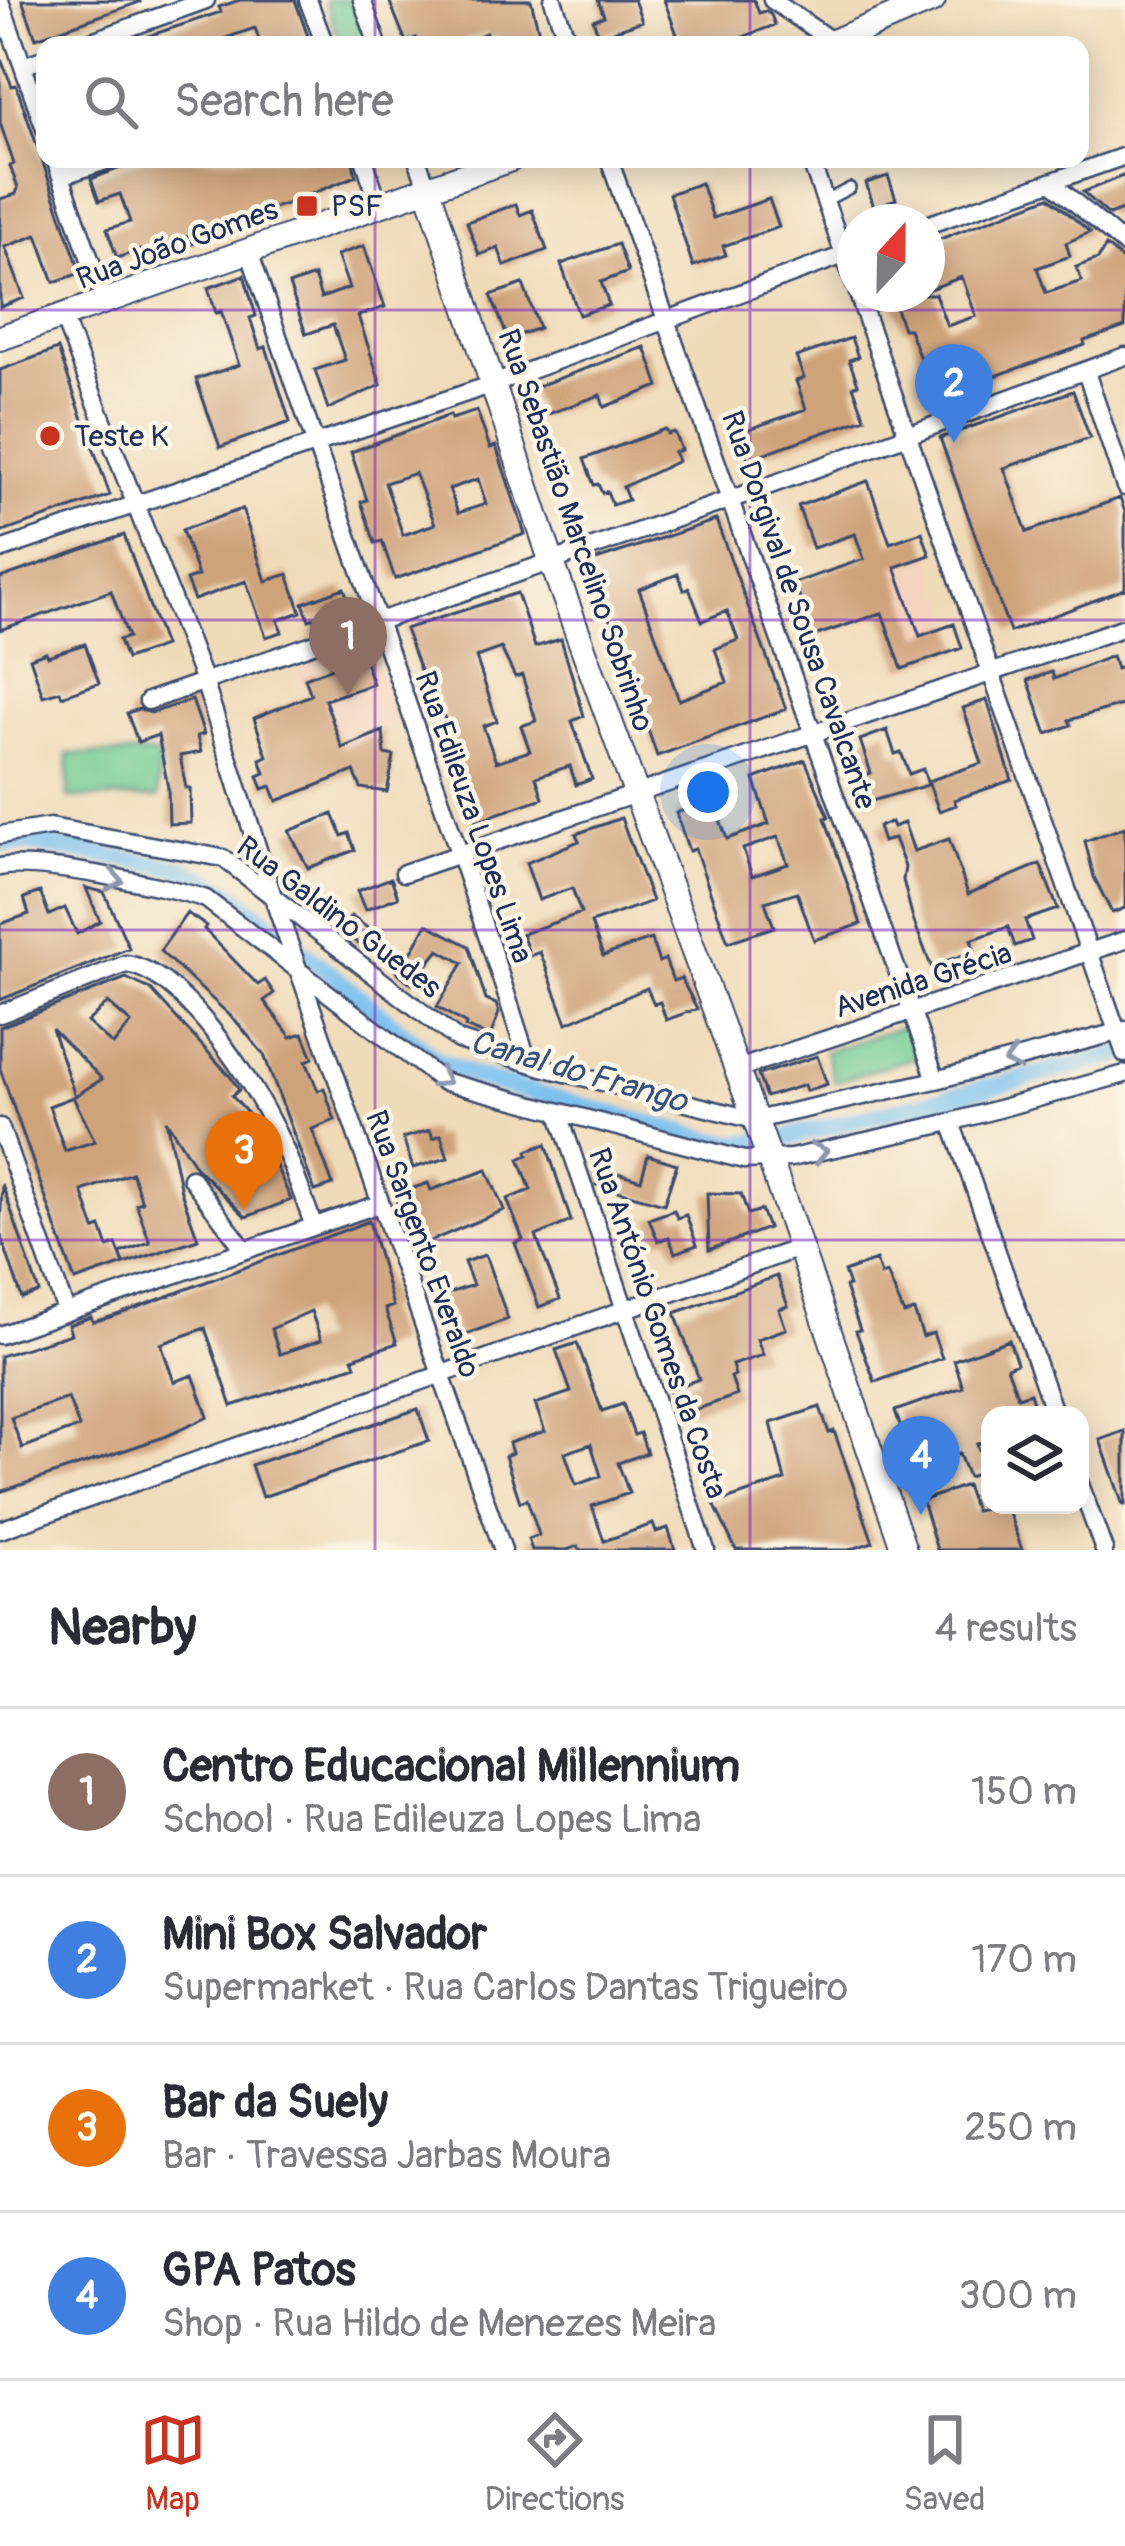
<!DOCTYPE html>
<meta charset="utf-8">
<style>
:root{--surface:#fff;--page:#f2f2f3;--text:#2b2b33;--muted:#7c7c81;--line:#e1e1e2;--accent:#c8321e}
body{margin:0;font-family:Pangolin,sans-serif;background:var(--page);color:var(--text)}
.controls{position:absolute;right:36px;bottom:36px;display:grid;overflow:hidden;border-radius:24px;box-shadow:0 6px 30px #0003}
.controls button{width:108px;height:108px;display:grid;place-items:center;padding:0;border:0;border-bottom:3px solid var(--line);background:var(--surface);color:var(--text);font:60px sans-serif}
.compass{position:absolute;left:837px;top:204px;width:108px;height:108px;border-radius:50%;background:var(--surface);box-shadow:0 6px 30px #0003;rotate:22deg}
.you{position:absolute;left:708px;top:792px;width:42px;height:42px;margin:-30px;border:9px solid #fff;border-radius:50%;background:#1a73e8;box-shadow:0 0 0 18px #1a73e833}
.badge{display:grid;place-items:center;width:78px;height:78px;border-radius:50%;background:var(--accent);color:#fff;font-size:39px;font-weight:700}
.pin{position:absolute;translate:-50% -99px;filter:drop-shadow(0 3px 6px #0008)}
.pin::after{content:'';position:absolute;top:63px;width:42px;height:36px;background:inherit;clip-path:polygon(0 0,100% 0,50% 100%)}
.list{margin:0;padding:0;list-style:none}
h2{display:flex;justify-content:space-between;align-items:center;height:156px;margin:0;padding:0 48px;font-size:51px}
h2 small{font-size:39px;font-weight:400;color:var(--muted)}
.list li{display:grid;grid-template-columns:78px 1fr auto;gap:36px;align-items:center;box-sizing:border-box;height:168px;padding:0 48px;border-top:3px solid var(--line)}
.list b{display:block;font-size:45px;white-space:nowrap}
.list p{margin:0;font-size:39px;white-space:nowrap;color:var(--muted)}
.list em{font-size:39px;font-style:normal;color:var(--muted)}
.icon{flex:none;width:66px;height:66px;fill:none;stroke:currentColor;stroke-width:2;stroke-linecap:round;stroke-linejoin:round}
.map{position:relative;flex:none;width:1125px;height:1550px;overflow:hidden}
.search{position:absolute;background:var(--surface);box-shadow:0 6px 30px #0003;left:36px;right:36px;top:36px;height:132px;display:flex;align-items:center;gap:30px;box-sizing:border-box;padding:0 42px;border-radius:24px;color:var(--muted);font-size:45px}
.sheet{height:828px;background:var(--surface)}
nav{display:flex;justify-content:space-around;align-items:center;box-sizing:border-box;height:168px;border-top:3px solid var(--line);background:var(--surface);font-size:33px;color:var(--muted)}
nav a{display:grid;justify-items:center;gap:6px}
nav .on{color:var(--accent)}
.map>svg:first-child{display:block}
.built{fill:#f4d3bf}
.green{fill:#72cc94;stroke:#467e79;stroke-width:3}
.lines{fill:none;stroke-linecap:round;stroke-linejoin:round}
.canal{stroke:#77c0f0;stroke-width:18}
.building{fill:#cfa37a;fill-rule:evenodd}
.lane-casing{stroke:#3b496c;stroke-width:14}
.street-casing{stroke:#3b496c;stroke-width:21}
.secondary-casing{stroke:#3b496c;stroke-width:28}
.lane{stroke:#fff;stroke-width:9}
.street{stroke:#fff;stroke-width:16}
.secondary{stroke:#fff;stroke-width:24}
.oneway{stroke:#8d97ae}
.grid{fill:none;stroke:#7b2cbf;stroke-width:3;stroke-opacity:0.55}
.poi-dot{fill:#c8321e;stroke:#fcf5e5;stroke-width:4.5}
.labels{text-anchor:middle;stroke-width:9;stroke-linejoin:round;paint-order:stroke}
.poi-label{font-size:30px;fill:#1b2f5e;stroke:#fcf5e5;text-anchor:start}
.street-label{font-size:30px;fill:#1b2f5e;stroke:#fcf5e5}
.water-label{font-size:33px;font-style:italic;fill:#325382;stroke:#fcf5e5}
</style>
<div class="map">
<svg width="1125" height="1550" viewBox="0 0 1125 1550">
<rect width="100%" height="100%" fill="#fcf5e5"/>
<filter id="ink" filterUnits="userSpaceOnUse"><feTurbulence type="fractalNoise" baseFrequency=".00833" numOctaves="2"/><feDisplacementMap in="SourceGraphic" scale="24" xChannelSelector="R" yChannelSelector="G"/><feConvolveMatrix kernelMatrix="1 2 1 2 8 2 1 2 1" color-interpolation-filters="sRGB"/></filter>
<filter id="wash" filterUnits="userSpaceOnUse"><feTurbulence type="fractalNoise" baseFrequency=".004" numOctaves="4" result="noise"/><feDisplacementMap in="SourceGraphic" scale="48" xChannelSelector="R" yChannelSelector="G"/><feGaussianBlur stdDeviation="2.7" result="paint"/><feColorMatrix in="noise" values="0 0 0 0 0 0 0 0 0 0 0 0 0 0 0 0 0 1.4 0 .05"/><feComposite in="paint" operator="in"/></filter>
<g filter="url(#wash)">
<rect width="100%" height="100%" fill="#f0dbb9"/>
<path class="built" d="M 922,532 L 962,648 L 902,669 L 861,553 Z
M 369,640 L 400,725 L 327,752 L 295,667 Z"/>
<path class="green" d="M 325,0 L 359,0 L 375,45 L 341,45 Z
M 68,754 L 158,754 L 158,798 L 68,798 Z
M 906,1026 L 916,1057 L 834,1082 L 825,1051 Z"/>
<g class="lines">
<path class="canal" d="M 0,843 L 30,843 L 181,868 L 230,892 L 435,1059 L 478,1078 L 713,1141 L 738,1144 L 780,1139 L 1125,1053"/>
</g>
<g id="blocks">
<path class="building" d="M 22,0 L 139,0 L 140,2 L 36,38 Z
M 240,0 L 295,0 L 311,45 L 261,45 L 255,28 L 206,45 L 121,45 L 221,12 L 219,7 Z
M 389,0 L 531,0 L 541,41 L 530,45 L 502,45 L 498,36 L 489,40 L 486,33 L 455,45 L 418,45 L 416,38 L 406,42 Z
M 598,0 L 634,0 L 642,21 L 599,36 L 593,20 L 604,16 Z
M 664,0 L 754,0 L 759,13 L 766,11 L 771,15 L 775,25 L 740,38 L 743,45 L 681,45 Z
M 0,57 L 12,86 L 16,85 L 81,273 L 54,282 L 37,235 L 5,247 L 24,298 L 0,307 L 0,199 L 16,194 L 18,188 L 10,166 L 14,164 L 0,123 Z
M 144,159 L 352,159 L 356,176 L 286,204 L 209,227 L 213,237 L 192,244 L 190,236 L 162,245 L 165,253 L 144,260 L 140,250 L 117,258 L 107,229 L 130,222 L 120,194 L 99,201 L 91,179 Z
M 1125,175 L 1125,209 L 1109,215 L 1083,192 Z
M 888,176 L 896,199 L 874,207 L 866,183 Z
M 701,183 L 713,218 L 769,199 L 779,227 L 723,246 L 726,255 L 693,266 L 669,194 Z
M 1049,197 L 1090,232 L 1066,243 L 1070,256 L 1037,268 L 1046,293 L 1082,281 L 1076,267 L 1098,259 L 1106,246 L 1125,262 L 1125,327 L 1084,341 L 1085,345 L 975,383 L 964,352 L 923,367 L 909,329 L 903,329 L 891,294 L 935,294 L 947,326 L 976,316 L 962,277 L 927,290 L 927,244 Z
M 516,204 L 520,215 L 532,210 L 547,250 L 505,266 L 498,248 L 479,255 L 467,222 Z
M 618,244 L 628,272 L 601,282 L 609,305 L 579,315 L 561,264 Z
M 364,246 L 385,307 L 358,316 L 381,385 L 328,409 L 315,370 L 345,360 L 333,325 L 306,334 L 289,285 L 314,276 L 321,298 L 349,288 L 337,255 Z
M 244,275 L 256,316 L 250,318 L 260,349 L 266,347 L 290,422 L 220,447 L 196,379 L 239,365 L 221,311 L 216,313 L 208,288 Z
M 523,284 L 539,328 L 508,339 L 491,295 Z
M 851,338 L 858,357 L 849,360 L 858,384 L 853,386 L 865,418 L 748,459 L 738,433 L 806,409 L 796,381 L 804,378 L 796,357 Z
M 645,347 L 659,386 L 604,407 L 600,395 L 540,417 L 530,389 Z
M 58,349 L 110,495 L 0,533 L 0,370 Z
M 1073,391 L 1090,438 L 1004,468 L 1027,532 L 1120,498 L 1125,512 L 1125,589 L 1010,632 L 940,438 Z
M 477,411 L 490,448 L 496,446 L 525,534 L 395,579 L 382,541 L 375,543 L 369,525 L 361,502 L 367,500 L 351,452 L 450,415 L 451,419 ZM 415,473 L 435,524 L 403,535 L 385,483 ZM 478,479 L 486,504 L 458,513 L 449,489 Z
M 665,429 L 667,434 L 674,432 L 681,450 L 674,452 L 678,461 L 623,487 L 628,500 L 612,505 L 607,491 L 602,493 L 598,484 L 594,485 L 584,459 Z
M 868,481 L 890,543 L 922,532 L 930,555 L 895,567 L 920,636 L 954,624 L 962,648 L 902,669 L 882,613 L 814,636 L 794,583 L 864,559 L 855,534 L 813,548 L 798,506 Z
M 242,509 L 266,581 L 288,574 L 301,612 L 278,620 L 282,632 L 266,637 L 246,581 L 194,600 L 186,580 L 198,576 L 182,530 Z
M 716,520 L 786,709 L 657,756 L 642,712 L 646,711 L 587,563 ZM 678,574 L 684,590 L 689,588 L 702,621 L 727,611 L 738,640 L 715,649 L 727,682 L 679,700 L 639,589 Z
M 124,535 L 164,646 L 126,659 L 119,640 L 128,637 L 111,591 L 0,630 L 0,578 Z
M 344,588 L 350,605 L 309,620 L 303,603 Z
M 517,593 L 535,647 L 561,639 L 584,716 L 572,721 L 592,779 L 576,785 L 570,766 L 536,777 L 543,798 L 476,821 L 447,741 L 452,739 L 438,700 L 428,674 L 422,676 L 405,629 ZM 501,648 L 515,677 L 522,675 L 536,721 L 521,726 L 530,751 L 496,762 L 483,726 L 497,721 L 476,657 Z
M 85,644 L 99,683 L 62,696 L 60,691 L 43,696 L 30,658 L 46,652 L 48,656 Z
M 361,650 L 373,684 L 325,700 L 342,748 L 383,731 L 385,754 L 394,756 L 387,792 L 361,788 L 354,771 L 277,801 L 271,786 L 263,789 L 258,776 L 265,773 L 260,759 L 267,756 L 254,718 L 311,695 L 305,678 L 332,668 L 329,661 Z
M 1112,656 L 1116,669 L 1125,666 L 1125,704 L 1069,720 L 1071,725 L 1047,734 L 1028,680 L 1052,672 L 1054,679 Z
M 192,700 L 204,734 L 197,736 L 201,752 L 180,756 L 186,788 L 190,788 L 191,823 L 169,824 L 168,788 L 158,735 L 138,742 L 127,713 L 139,709 L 151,713 Z
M 987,700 L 1012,780 L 954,800 L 956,805 L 939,811 L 928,781 L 982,763 L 963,708 Z
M 887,730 L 895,754 L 901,752 L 909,774 L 923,769 L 928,785 L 868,802 L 859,777 L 871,773 L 860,740 Z
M 805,760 L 829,817 L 825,818 L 861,924 L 814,940 L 797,892 L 765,902 L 774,927 L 728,942 L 695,849 L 689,851 L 676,813 L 713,800 L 727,839 L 769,824 L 754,779 ZM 778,837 L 788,864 L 752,876 L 743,849 Z
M 333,814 L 342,836 L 349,833 L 355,850 L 308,868 L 289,831 Z
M 621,818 L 652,901 L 591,923 L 603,956 L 651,939 L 659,962 L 665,959 L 673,981 L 681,978 L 697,1009 L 666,1020 L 660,1002 L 654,1004 L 647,988 L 567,1023 L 540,952 L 530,956 L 522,934 L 581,913 L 572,888 L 539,900 L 526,863 L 579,841 L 576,834 Z
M 891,822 L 893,827 L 904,823 L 914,851 L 949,839 L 968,894 L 1040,864 L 1058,909 L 1025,920 L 1032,940 L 1015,946 L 1008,927 L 971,940 L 975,951 L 931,966 L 913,919 L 903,880 L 905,867 L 894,838 L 883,842 L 878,827 Z
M 1125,827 L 1125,908 L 1112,913 L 1094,877 L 1085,841 Z
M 391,878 L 398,897 L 365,910 L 357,891 Z
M 86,888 L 104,892 L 129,948 L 0,1000 L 0,924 L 29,914 L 24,898 L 40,892 L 49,915 L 65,908 L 77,934 L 100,921 Z
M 187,913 L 206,926 L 204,929 L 258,985 L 265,980 L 274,993 L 264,1001 L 291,1037 L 303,1033 L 313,1058 L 306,1061 L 318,1091 L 324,1088 L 335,1120 L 312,1129 L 333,1185 L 315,1191 L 264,1055 L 236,1021 L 160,951 Z
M 351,916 L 379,936 L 368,951 L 341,931 Z
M 427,924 L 469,946 L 486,1000 L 496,1004 L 499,1013 L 490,1037 L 465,1027 L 466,1024 L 437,1007 L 463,963 L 439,950 L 412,984 L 395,970 L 411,953 Z
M 126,978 L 150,989 L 230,1076 L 239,1090 L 232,1096 L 258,1125 L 291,1200 L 246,1217 L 195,1166 L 166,1120 L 181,1191 L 198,1239 L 124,1264 L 120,1253 L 150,1242 L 136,1204 L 142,1202 L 132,1173 L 82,1191 L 95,1229 L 101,1227 L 108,1247 L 116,1244 L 124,1264 L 75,1281 L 0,1069 L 0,1027 ZM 108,1003 L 131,1023 L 113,1045 L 87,1022 ZM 52,1029 L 102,1079 L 75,1096 ZM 73,1097 L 95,1141 L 65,1151 L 49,1106 Z
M 817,1056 L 827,1084 L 806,1091 L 804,1085 L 766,1097 L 758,1075 Z
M 430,1130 L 433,1138 L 441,1135 L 448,1158 L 413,1168 L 403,1138 Z
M 546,1144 L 571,1221 L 536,1236 L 560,1299 L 539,1307 L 515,1243 L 523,1240 L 507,1199 L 531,1190 L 519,1159 L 528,1155 L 527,1151 Z
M 648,1155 L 677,1164 L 664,1204 L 596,1185 L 600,1168 L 641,1180 Z
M 487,1170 L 504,1210 L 414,1248 L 394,1195 L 428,1183 L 431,1190 Z
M 2,1184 L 39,1292 L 22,1298 L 0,1233 Z
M 707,1193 L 741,1194 L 748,1214 L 761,1210 L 768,1228 L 709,1250 Z
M 674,1210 L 677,1218 L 686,1215 L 697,1245 L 675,1253 L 669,1237 L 658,1241 L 649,1219 Z
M 369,1221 L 393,1306 L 385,1309 L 397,1343 L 353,1358 L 356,1365 L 232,1406 L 205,1328 L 161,1344 L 174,1382 L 193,1375 L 208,1417 L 164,1437 L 0,1492 L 0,1356 L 71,1334 L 68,1325 L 91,1317 L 93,1322 L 117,1315 ZM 311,1311 L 321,1340 L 280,1354 L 271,1329 ZM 68,1398 L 79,1427 L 22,1448 L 11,1418 Z
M 485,1255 L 508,1319 L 458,1337 L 449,1312 L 444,1314 L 438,1297 L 473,1285 L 464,1262 Z
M 876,1260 L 881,1275 L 887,1273 L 904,1314 L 914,1311 L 923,1337 L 933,1333 L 942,1358 L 875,1382 L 856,1331 L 860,1330 L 845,1287 L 849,1286 L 844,1272 Z
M 777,1276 L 788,1306 L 779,1309 L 786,1329 L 757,1339 L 763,1355 L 732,1365 L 735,1375 L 731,1377 L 737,1395 L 689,1412 L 684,1398 L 674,1402 L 669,1390 L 699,1379 L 675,1313 Z
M 1009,1340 L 1017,1363 L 1007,1367 L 1018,1397 L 1030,1393 L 1037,1415 L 990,1415 L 990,1439 L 977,1444 L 986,1471 L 968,1477 L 959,1454 L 916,1470 L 895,1411 L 963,1387 L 954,1360 Z
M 577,1343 L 602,1411 L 623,1404 L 634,1435 L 640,1433 L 647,1453 L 618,1463 L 629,1493 L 592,1506 L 604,1541 L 653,1524 L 656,1532 L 668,1528 L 675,1550 L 580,1550 L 578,1546 L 567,1550 L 532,1550 L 528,1539 L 539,1535 L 527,1499 L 520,1502 L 505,1456 L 512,1453 L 509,1443 L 545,1431 L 535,1404 L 571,1392 L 556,1350 ZM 591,1444 L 601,1476 L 576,1485 L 565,1453 Z
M 820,1407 L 829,1433 L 834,1431 L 873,1542 L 849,1550 L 736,1550 L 714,1504 L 785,1480 L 771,1423 Z
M 418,1409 L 429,1441 L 262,1497 L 251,1465 Z
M 1125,1431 L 1125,1505 L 1123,1505 L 1100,1440 Z
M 966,1485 L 975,1511 L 1006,1505 L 1022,1550 L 937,1550 L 922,1501 Z"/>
</g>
</g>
<g filter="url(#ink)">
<use href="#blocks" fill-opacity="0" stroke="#3b496c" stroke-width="3"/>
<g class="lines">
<defs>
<path id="lane" d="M 825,201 L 850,188"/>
<path id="street" d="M 308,0 L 325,45
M 362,0 L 378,45
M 553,0 L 569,45
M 772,0 L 833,42
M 0,1 L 45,129
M 81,45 L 206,0
M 23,66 L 45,58
M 55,159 L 105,302
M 364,159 L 379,205
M 417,159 L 428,189
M 609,159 L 936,1080
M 810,159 L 855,285
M 61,176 L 112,159
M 1051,182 L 1125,245
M 927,225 L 1125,156
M 249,251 C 340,522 442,789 528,1062
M 858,294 L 1125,1054
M 63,317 L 205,684 L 278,912 L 503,1550
M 1086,372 L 1125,487
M 0,550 L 493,384 L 855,251
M 148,701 L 732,499 L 1125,356
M 0,835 L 50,827 L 223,858 L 458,1040 L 542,1067 L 755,1120 L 936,1080 L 1125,1030
M 0,867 C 35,859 169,886 206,899 L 442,1081 L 744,1160 L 791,1158 L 951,1122 L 1125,1074
M 404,873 L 1125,627
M 0,1014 L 126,964 C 180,971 246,1072 270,1119 C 288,1152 300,1188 313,1224
M 737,1069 L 1125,940
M 559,1114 L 706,1550
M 951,1122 L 1055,1415
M 0,1127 L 66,1311
M 191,1178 L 244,1249
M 0,1335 L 379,1204
M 1080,1484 L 1104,1550
M 0,1530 L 799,1248"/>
<path id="secondary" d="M 826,45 L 933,0
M 428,189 L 551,560 L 770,1160 L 904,1550
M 0,338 L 511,159"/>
</defs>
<use href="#lane" class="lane-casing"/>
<use href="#street" class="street-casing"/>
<use href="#secondary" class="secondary-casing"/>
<use href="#lane" class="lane"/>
<use href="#street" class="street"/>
<use href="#secondary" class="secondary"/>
</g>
<defs><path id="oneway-chevron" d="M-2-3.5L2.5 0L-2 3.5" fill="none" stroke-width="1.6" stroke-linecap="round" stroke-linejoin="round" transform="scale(3)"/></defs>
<g class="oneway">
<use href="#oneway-chevron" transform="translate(115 880) rotate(10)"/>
<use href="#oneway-chevron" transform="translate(1012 1060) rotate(165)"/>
<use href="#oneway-chevron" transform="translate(442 1079) rotate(27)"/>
<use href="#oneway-chevron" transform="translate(820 1152) rotate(-13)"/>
</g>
</g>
<path class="grid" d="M 375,0 L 375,45M 750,0 L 750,45M 375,159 L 375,1550M 750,159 L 750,1550M 0,310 L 1125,310M 0,620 L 1125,620M 0,930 L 1125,930M 0,1240 L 1125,1240"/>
<g class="poi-dot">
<rect x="295" y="194" width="24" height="24" rx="6"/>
<circle cx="50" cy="436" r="12"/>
</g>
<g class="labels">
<g class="poi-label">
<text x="331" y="216">PSF</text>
<text x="74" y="446">Teste K</text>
</g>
<g class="street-label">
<text transform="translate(177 244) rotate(-20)" y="10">Rua João Gomes</text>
<text transform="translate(576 530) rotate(71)" y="10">Rua Sebastião Marcelino Sobrinho</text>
<text transform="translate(799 610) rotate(71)" y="10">Rua Dorgival de Sousa Cavalcante</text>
<text transform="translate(474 817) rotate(71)" y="10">Rua Edileuza Lopes Lima</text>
<text transform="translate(339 917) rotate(37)" y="10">Rua Galdino Guedes</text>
<text transform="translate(923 980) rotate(-18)" y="10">Avenida Grécia</text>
<text transform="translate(423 1244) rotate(70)" y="10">Rua Sargento Everaldo</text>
<text transform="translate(658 1323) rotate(71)" y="10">Rua António Gomes da Costa</text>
</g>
<g class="water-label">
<text transform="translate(579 1070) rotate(16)" y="12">Canal do Frango</text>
</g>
</g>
</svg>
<div class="controls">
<button><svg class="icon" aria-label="layers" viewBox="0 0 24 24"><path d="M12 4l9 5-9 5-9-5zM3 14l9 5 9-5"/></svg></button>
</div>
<svg class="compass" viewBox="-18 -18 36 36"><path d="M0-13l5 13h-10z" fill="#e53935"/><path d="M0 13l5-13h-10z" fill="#7c7c81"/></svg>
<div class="you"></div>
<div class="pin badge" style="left:348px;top:696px;background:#8d6e63">1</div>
<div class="pin badge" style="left:954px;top:443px;background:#3f7fe0">2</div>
<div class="pin badge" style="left:244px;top:1210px;background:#e8710a">3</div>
<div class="pin badge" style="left:921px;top:1515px;background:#3f7fe0">4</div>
<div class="search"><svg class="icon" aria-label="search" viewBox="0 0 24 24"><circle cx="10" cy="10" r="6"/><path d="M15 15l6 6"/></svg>Search here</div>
</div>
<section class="sheet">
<h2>Nearby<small>4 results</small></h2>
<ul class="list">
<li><span class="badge" style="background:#8d6e63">1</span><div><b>Centro Educacional Millennium</b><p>School · Rua Edileuza Lopes Lima</p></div><em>150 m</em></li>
<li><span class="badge" style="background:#3f7fe0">2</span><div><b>Mini Box Salvador</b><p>Supermarket · Rua Carlos Dantas Trigueiro</p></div><em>170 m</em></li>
<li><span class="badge" style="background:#e8710a">3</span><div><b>Bar da Suely</b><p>Bar · Travessa Jarbas Moura</p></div><em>250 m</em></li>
<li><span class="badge" style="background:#3f7fe0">4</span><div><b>GPA Patos</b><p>Shop · Rua Hildo de Menezes Meira</p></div><em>300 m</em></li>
</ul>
</section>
<nav>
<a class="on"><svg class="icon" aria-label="map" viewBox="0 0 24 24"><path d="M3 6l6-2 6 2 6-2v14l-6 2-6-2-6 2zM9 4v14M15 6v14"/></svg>Map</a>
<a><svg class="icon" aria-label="directions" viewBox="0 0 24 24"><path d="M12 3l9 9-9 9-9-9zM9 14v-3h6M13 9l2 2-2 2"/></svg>Directions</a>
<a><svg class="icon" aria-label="saved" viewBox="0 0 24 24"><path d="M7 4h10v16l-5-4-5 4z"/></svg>Saved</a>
</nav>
